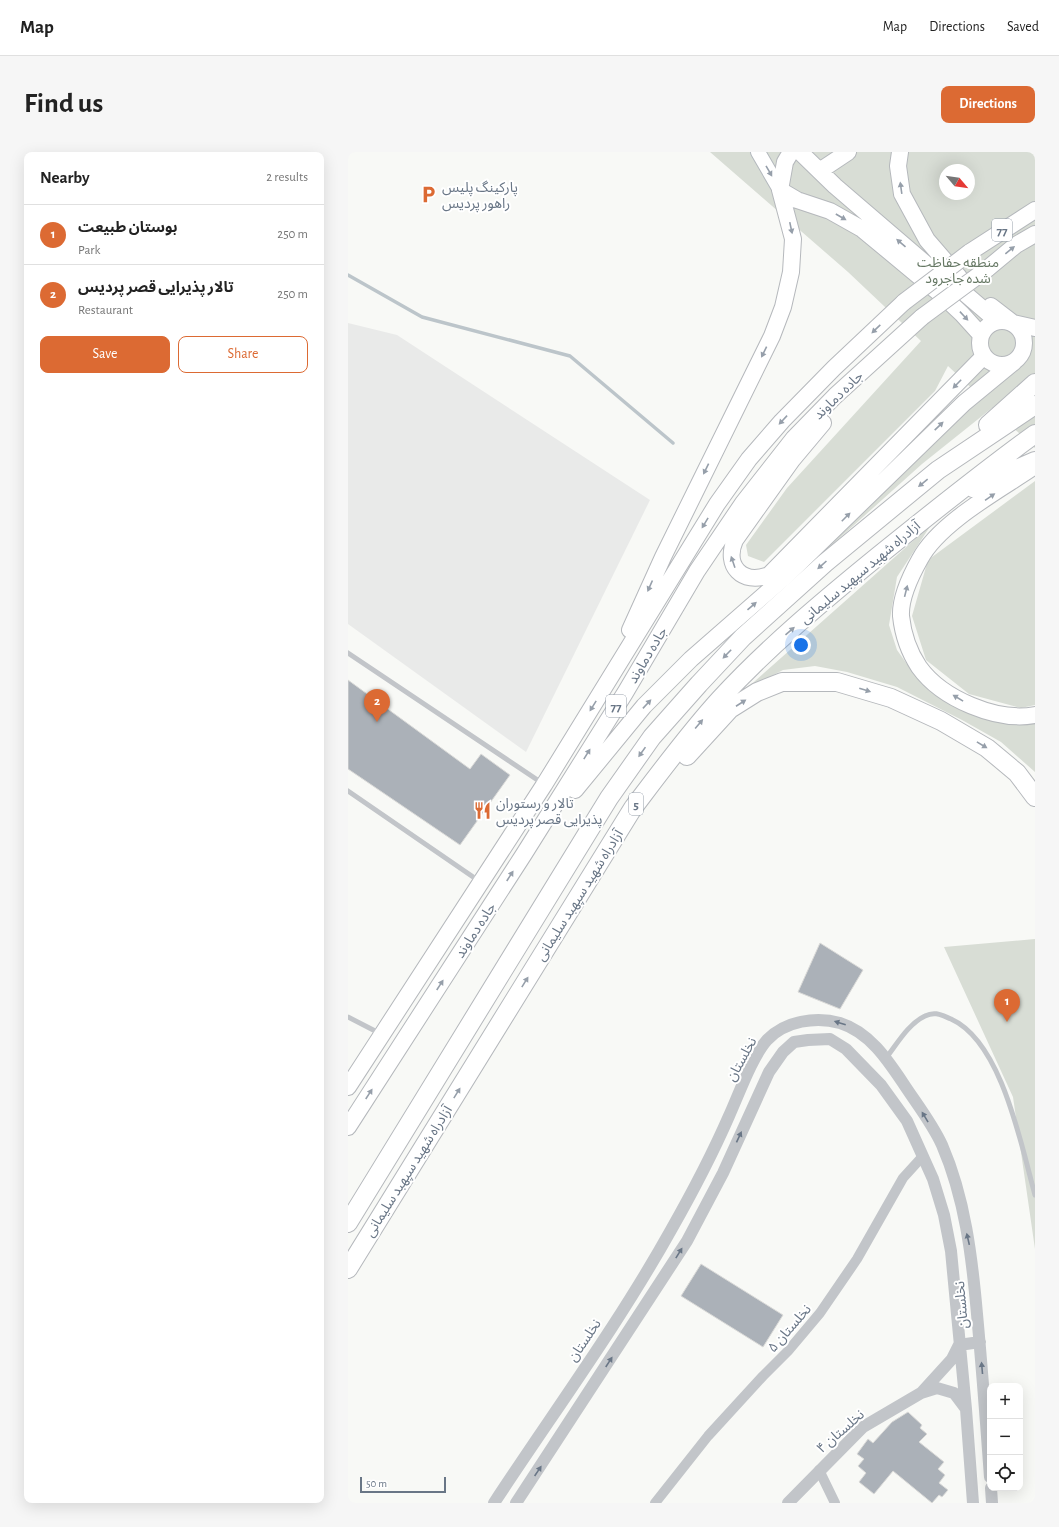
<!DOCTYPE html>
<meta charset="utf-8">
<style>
:root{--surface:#fff;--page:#f6f6f6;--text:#222;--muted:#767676;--line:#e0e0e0;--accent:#dc6a33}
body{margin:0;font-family:"Alegreya Sans","Noto Sans Arabic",sans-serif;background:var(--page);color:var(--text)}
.controls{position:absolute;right:12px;bottom:12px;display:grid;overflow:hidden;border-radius:8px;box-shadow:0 4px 16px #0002}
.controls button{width:36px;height:36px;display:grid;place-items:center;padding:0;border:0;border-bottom:1px solid var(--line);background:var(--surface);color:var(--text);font:20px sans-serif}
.compass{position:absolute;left:591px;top:12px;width:36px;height:36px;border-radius:50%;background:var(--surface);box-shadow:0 4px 16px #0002;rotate:119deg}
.scale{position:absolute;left:12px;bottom:10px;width:86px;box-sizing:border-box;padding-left:4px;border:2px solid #697686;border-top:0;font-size:11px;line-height:14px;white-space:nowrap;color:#697686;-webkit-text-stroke:3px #fff;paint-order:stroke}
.you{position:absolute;left:453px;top:493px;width:14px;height:14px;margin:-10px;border:3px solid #fff;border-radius:50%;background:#1a73e8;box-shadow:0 0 0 6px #1a73e833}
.badge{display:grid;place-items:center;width:26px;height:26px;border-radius:50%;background:var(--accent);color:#fff;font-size:13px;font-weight:700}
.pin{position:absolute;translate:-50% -33px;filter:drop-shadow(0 1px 2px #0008)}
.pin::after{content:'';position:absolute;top:21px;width:14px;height:12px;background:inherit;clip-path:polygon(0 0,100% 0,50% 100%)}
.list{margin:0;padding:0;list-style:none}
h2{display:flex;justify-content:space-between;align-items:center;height:52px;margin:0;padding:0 16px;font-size:17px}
h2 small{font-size:13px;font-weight:400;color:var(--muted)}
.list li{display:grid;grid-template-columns:26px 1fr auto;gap:12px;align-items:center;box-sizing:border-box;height:60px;padding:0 16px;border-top:1px solid var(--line)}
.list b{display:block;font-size:15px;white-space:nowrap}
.list p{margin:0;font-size:13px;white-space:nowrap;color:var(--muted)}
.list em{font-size:13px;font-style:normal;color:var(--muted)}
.actions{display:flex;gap:8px;padding:12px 16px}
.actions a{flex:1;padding:9px 0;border:1px solid var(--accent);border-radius:8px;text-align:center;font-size:14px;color:var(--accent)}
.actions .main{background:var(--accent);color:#fff}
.icon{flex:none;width:22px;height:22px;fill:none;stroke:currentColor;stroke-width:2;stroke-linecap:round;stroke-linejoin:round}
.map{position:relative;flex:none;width:687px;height:1351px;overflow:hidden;border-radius:8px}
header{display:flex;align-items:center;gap:24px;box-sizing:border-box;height:56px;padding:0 20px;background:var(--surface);border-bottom:1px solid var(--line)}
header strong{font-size:19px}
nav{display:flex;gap:22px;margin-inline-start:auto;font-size:14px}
.intro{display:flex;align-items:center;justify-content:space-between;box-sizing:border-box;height:96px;padding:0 24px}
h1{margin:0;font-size:28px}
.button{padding:10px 18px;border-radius:8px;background:var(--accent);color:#fff;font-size:14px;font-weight:700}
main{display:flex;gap:24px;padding:0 24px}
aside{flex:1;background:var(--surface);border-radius:8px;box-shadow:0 4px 16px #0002}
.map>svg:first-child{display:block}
.built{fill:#e9eae9}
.green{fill:#d8ddd5;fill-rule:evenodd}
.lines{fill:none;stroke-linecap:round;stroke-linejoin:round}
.stream{stroke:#bcc5ca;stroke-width:3.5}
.building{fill:#abb1b8;stroke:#dadad8}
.secondary-casing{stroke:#b4b9be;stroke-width:16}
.trunk-casing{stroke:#b5b8bc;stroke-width:18}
.motorway-casing{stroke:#b5b8bc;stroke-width:20}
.service{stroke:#c2c5c9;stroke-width:5}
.minor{stroke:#c2c5c9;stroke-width:10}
.tertiary{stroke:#c2c5c9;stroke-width:12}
.secondary{stroke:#fff;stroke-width:14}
.trunk{stroke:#fff;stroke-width:16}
.motorway{stroke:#fff;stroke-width:18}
.trunk-bridge-casing{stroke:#b5b8bc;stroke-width:18;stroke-linecap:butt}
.trunk-bridge{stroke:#fff;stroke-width:16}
.oneway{fill:#969faa}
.oneway2{fill:#697686}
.labels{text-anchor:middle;stroke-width:4;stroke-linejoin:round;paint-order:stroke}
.shield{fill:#fff;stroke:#969faa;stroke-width:1}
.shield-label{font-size:13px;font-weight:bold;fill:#697686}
.poi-label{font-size:14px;fill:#697686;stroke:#fff;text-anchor:start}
.park-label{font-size:14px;fill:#667864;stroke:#fff}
.street-label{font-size:14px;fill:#697686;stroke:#fff}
</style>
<header>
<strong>Map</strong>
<nav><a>Map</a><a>Directions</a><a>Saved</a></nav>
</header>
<div class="intro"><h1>Find us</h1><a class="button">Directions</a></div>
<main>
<aside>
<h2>Nearby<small>2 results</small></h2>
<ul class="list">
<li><span class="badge">1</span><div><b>بوستان طبیعت</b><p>Park</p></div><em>250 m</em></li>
<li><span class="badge">2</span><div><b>تالار پذیرایی قصر پردیس</b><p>Restaurant</p></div><em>250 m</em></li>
</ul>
<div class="actions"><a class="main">Save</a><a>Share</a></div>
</aside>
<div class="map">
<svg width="687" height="1351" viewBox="0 0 687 1351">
<rect width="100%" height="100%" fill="#f8f9f6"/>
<path class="built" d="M 0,171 L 49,183 L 302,348 L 178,600 L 0,472 Z"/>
<path class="green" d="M 362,0 L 687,0 L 687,296 L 644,256 L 574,312 L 466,409 L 466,405 L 605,270 L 634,246 L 600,214 L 587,239 L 416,410 L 400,404 L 398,393 L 439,336 L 573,189 L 500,120 ZM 597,18 L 621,18 L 621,42 L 597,42 Z
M 687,329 L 687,553 L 673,556 L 621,542 L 578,508 L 564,464 L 580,408 Z
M 583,373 L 549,425 L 541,473 L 549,498 L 566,522 L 588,542 L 687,570 L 687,620 L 653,590 L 614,568 L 549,535 L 499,520 L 467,514 L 435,518 L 398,537 Z
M 687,787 L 687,1097 L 665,945 L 596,795 Z"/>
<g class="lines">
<path class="stream" d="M 0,123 L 74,165 L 222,204 L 325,291"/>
</g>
<path class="building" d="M 0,528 L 122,617 L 133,602 L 162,623 L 112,693 L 0,617 Z
M 472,791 L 515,818 L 492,857 L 450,840 Z
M 353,1112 L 435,1163 L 415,1195 L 333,1144 Z
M 560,1260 L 574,1273 L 572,1276 L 579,1282 L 571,1290 L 596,1310 L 590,1317 L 597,1323 L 591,1331 L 600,1338 L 594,1345 L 591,1343 L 584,1351 L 545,1319 L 526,1342 L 511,1330 L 518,1321 L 510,1314 L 516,1307 L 509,1302 L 520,1287 L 525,1291 L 544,1270 Z"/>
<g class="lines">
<defs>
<path id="secondary" d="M 410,0 L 432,38"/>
<path id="trunk" d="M 452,0 L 487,34 L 579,113 L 607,133 L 649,169
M 552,0 L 550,14 L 554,42 L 579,88 L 611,125
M 473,18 L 500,0
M 432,38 L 449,48 L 482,59 L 514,77 L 596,145 L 614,162 L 633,183
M 622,100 L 687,58
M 639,117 L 668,93 L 687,82
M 643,154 L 665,171 L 687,176
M632 191a22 22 0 1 1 44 0a22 22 0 1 1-44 0Z
M 475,271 L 444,308 L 387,388 C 376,414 394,433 421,423 L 636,204
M 684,316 C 650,339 591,371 572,407 C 563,423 552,445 553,464 C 555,483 561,500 571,515 C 594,547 649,570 687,563
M 282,478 L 315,405 L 424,184 L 435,155 L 443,120 L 445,87 L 432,38 L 437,10 L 443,0
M 227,638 L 296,554 L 343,507 L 438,424 L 616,251 L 666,210
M 0,935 L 196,633 L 369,352 L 401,307 L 434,269 L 486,216 L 556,150
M 0,975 L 176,702 L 277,541 L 349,419 L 395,351 L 446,286 L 487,244 L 574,165"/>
<path id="motorway" d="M 640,273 L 687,231
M 625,336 L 687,309
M 339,604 L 382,557 L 409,540 L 434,530 L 489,530 L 543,546 L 593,569 L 639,596 L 669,621 L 687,645
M 0,1071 L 261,646 L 304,585 L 351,532 L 395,485 L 477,411 L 590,318 L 687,253
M 0,1117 L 285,656 C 313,619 341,581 372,547 C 420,495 475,449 529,405 C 581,363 633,321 687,282"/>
</defs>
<use href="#secondary" class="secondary-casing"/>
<use href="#trunk" class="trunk-casing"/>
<use href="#motorway" class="motorway-casing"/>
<path class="service" d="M 0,501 L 194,631
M 0,639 L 131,729
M 0,865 L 33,882
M 538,906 C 549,892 560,872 577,864 C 587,859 593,863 603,867 C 654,890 673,993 687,1043"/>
<path class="minor" d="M 471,1318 L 487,1351
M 307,1351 L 360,1284 L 415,1224 L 440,1199 L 472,1161 L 509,1107 L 555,1026 L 575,1004"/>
<path class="tertiary" d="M 574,1240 L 604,1207 L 611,1193 L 632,1190
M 643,1336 L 644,1351
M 146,1351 C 205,1261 270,1173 323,1078 C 344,1041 364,1003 381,964 C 391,942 404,905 419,888 C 437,869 468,864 492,871 C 521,880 539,907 555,931 C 568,951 584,971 594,993 C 617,1046 624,1105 629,1162 C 634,1216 638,1270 642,1325
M 168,1351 L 339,1089 L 375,1021 L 421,920 L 435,900 L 446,890 L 460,888 L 482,887 L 498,897 L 533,933 L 559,969 L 585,1027 L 596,1063 L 603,1099 L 618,1257 L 625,1351
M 440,1351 L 515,1275 L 573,1241 L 589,1236 L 606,1241 L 618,1257"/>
<use href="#secondary" class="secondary"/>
<use href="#trunk" class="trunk"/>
<use href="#motorway" class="motorway"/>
<defs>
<path id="trunk-bridge" d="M 556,150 L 622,100
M 574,165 L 639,117"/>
</defs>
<use href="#trunk-bridge" class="trunk-bridge-casing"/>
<use href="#trunk-bridge" class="trunk-bridge"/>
</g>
<defs><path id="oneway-solid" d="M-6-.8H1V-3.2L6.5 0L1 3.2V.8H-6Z"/></defs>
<g class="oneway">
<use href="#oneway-solid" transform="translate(421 19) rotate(60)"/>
<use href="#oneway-solid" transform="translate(553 36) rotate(-98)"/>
<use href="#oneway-solid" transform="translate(493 65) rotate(30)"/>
<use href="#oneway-solid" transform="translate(443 76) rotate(78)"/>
<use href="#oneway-solid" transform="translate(553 91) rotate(-139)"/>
<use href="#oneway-solid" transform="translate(662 98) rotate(-39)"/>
<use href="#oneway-solid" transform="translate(616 164) rotate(47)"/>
<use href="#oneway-solid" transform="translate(528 177) rotate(136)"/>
<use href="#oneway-solid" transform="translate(416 200) rotate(116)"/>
<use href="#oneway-solid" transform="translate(609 232) rotate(134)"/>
<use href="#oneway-solid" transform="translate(435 268) rotate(133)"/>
<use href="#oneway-solid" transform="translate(591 274) rotate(-44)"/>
<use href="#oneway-solid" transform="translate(358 317) rotate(116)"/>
<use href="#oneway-solid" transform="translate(575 331) rotate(141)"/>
<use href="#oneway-solid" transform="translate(642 345) rotate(-34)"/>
<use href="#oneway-solid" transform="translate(498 365) rotate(-45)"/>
<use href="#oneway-solid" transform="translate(357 371) rotate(121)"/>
<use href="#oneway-solid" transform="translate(385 410) rotate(-109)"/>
<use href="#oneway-solid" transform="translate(474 413) rotate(138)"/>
<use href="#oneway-solid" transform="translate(302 434) rotate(114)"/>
<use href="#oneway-solid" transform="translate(558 439) rotate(-76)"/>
<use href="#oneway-solid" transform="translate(404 454) rotate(-41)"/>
<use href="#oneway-solid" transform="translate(442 479) rotate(-41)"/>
<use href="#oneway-solid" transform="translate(379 502) rotate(134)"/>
<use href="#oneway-solid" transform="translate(517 538) rotate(17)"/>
<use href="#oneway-solid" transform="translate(610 546) rotate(-149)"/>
<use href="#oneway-solid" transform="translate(393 551) rotate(-33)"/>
<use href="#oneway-solid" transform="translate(299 552) rotate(-47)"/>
<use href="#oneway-solid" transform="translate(245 554) rotate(122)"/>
<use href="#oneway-solid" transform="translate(351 572) rotate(-50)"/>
<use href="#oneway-solid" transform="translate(634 593) rotate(31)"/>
<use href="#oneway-solid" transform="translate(294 600) rotate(125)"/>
<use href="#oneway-solid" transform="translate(239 602) rotate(-58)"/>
<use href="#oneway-solid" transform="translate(162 724) rotate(-57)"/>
<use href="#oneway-solid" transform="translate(177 830) rotate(-58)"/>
<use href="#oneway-solid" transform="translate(92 833) rotate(-57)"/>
<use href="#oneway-solid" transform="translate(109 941) rotate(-58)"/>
<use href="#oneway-solid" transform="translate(21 942) rotate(-57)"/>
</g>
<g class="oneway2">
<use href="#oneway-solid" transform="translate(492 871) rotate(-163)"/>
<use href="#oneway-solid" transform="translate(577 965) rotate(-121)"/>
<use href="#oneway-solid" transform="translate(391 985) rotate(-65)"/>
<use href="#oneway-solid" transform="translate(620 1087) rotate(-103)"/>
<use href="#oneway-solid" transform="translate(331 1101) rotate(-58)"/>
<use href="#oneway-solid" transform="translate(261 1210) rotate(-57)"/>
<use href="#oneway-solid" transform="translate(634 1216) rotate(-95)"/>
<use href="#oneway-solid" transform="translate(190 1319) rotate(-56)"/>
</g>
<defs>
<symbol id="parking-bare" viewBox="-9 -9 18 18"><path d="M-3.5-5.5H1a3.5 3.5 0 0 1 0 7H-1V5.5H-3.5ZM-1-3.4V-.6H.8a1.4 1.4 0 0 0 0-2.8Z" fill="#dc6a33" stroke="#fff" stroke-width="2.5" paint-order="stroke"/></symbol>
<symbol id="restaurant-bare" viewBox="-9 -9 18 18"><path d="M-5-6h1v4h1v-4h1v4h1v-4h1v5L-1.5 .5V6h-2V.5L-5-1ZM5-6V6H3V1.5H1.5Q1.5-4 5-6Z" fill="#dc6a33" stroke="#fff" stroke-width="2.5" paint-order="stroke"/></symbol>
</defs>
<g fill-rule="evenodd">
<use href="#parking-bare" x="68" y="30" width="25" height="25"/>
<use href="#restaurant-bare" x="122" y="646" width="25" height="25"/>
</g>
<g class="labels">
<g class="shield">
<rect x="644" y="67" width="20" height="22" rx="3"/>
<rect x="258" y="543" width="20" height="22" rx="3"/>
<rect x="281" y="641" width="14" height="22" rx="3"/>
</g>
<g class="shield-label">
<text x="654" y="83">77</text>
<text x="268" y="559">77</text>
<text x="288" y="657">5</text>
</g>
<g class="poi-label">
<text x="94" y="40">پارکینگ پلیس<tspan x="94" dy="16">راهور پردیس</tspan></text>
<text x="148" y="656">تالار و رستوران<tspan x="148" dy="16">پذیرایی قصر پردیس</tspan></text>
</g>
<g class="park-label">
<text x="610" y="115">منطقه حفاظت<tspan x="610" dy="16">شده جاجرود</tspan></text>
</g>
<g class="street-label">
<text transform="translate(490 243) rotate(-44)" y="5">جاده دماوند</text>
<text transform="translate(512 420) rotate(-40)" y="5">آزادراه شهید سپهبد سلیمانی</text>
<text transform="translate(299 503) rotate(-59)" y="5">جاده دماوند</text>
<text transform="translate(231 743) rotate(-58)" y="5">آزادراه شهید سپهبد سلیمانی</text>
<text transform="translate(127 778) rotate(-57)" y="5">جاده دماوند</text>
<text transform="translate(393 907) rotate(-61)" y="5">نخلستان</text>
<text transform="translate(60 1019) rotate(-58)" y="5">آزادراه شهید سپهبد سلیمانی</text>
<text transform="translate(613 1153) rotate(-95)" y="5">نخلستان</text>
<text transform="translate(441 1176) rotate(-49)" y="5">نخلستان ۵</text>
<text transform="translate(236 1188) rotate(-56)" y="5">نخلستان</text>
<text transform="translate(492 1279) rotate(-41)" y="5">نخلستان ۴</text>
</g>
</g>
</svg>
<div class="controls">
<button>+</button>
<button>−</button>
<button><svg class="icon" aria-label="locate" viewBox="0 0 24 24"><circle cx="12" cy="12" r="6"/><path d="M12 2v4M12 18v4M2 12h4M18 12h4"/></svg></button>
</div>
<svg class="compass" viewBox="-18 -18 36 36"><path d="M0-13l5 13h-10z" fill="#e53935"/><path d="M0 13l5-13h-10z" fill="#767676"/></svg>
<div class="scale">50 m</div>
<div class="you"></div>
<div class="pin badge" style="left:659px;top:870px">1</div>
<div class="pin badge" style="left:29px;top:570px">2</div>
</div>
</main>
